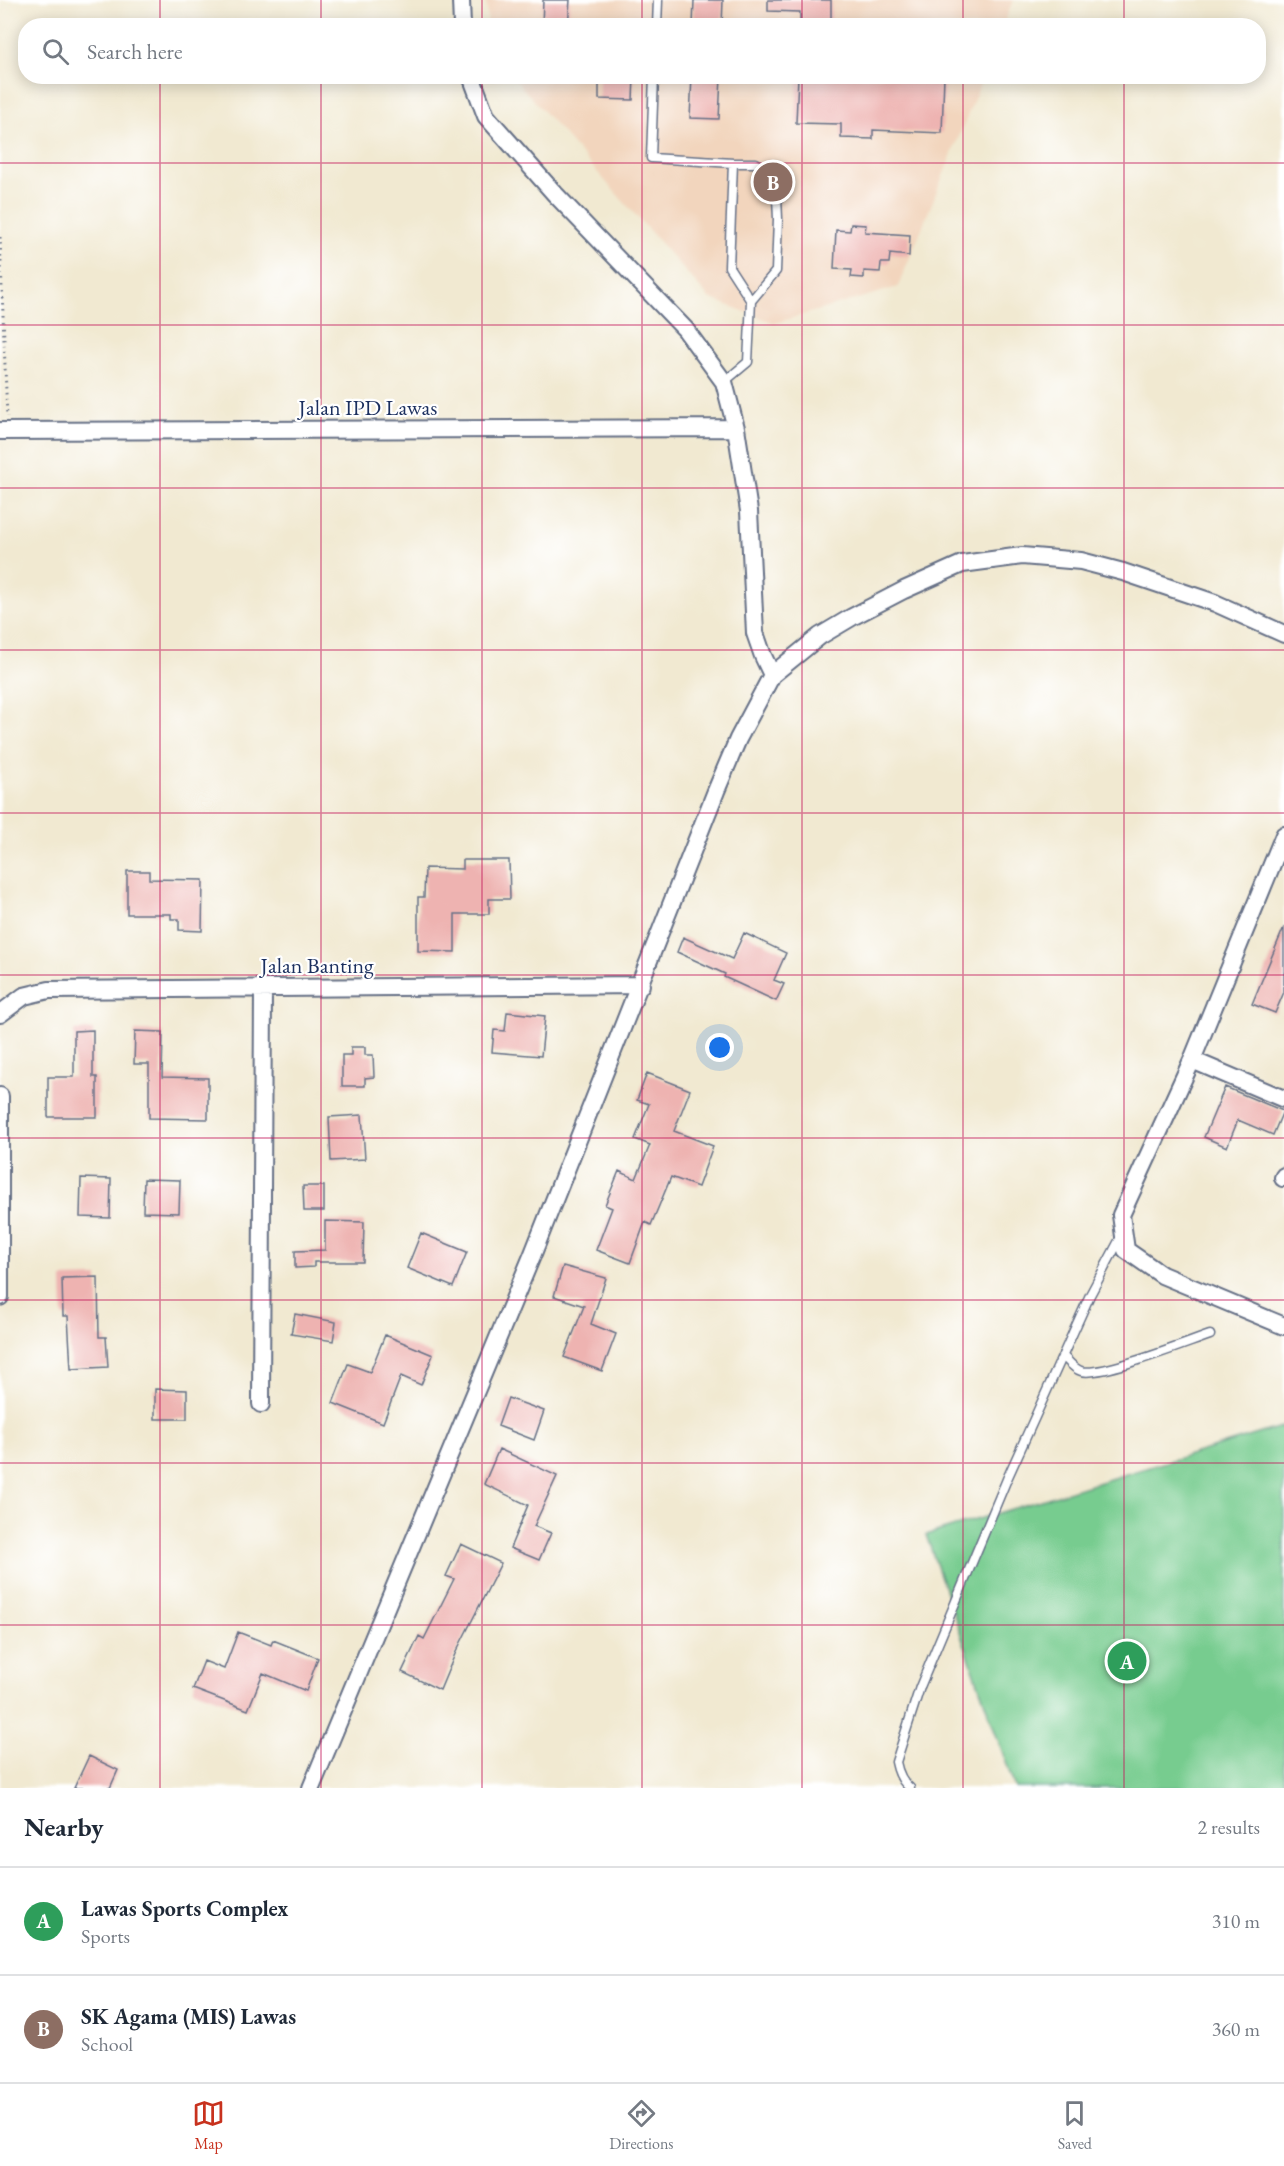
<!DOCTYPE html>
<style>
:root{--surface:#fff;--page:#f2f2f3;--text:#1f2937;--muted:#747a83;--line:#e0e1e3;--accent:#c8321e}
body{margin:0;font-family:"EB Garamond",serif;background:var(--page);color:var(--text)}
.you{position:absolute;left:720px;top:1048px;width:21px;height:21px;margin:-15px;border:4px solid #fff;border-radius:50%;background:#1a73e8;box-shadow:0 0 0 9px #1a73e833}
.badge{display:grid;place-items:center;width:39px;height:39px;border-radius:50%;background:var(--accent);color:#fff;font-size:20px;font-weight:700}
.pin{position:absolute;translate:-50% -50%;border:3px solid #fff;box-shadow:0 2px 6px #0006}
.list{margin:0;padding:0;list-style:none}
h2{display:flex;justify-content:space-between;align-items:center;height:78px;margin:0;padding:0 24px;font-size:26px}
h2 small{font-size:20px;font-weight:400;color:var(--muted)}
.list li{display:grid;grid-template-columns:39px 1fr auto;gap:18px;align-items:center;box-sizing:border-box;height:108px;padding:0 24px;border-top:2px solid var(--line)}
.list b{display:block;font-size:22px;white-space:nowrap}
.list p{margin:0;font-size:20px;white-space:nowrap;color:var(--muted)}
.list em{font-size:20px;font-style:normal;color:var(--muted)}
.icon{flex:none;width:33px;height:33px;fill:none;stroke:currentColor;stroke-width:2;stroke-linecap:round;stroke-linejoin:round}
.map{position:relative;flex:none;width:1284px;height:1788px;overflow:hidden}
.search{position:absolute;background:var(--surface);box-shadow:0 3px 15px #0003;left:18px;right:18px;top:18px;height:66px;display:flex;align-items:center;gap:15px;box-sizing:border-box;padding:0 21px;border-radius:24px;color:var(--muted);font-size:22px}
.sheet{height:294px;background:var(--surface)}
nav{display:flex;justify-content:space-around;align-items:center;box-sizing:border-box;height:84px;border-top:2px solid var(--line);background:var(--surface);font-size:16px;color:var(--muted)}
nav a{display:grid;justify-items:center;gap:3px}
nav .on{color:var(--accent)}
.map>svg:first-child{display:block}
.built{fill:#f2d5bd}
.green{fill:#77cc8f;stroke:#497e76;stroke-width:1.5}
.building{fill:#eeb3b1}
.lines{fill:none;stroke-linecap:round;stroke-linejoin:round}
.service-casing{stroke:#667086;stroke-width:11}
.minor-casing{stroke:#667086;stroke-width:20}
.path{stroke:#667086;stroke-width:3;stroke-dasharray:1.5 4.5;stroke-linecap:butt}
.service{stroke:#fff;stroke-width:8}
.minor{stroke:#fff;stroke-width:16}
.grid{fill:none;stroke:#c2185b;stroke-width:1.5;stroke-opacity:0.55}
.labels{text-anchor:middle;stroke-width:4.5;stroke-linejoin:round;paint-order:stroke}
.street-label{font-size:22px;fill:#1b2f5e;stroke:#fff}
</style>
<div class="map">
<svg width="1284" height="1788" viewBox="0 0 1284 1788">
<rect width="100%" height="100%" fill="#fff"/>
<filter id="ink" filterUnits="userSpaceOnUse"><feTurbulence type="fractalNoise" baseFrequency=".0167" numOctaves="2"/><feDisplacementMap in="SourceGraphic" scale="12" xChannelSelector="R" yChannelSelector="G"/><feConvolveMatrix kernelMatrix="1 2 1 2 8 2 1 2 1" color-interpolation-filters="sRGB"/></filter>
<filter id="wash" filterUnits="userSpaceOnUse"><feTurbulence type="fractalNoise" baseFrequency=".008" numOctaves="4" result="noise"/><feDisplacementMap in="SourceGraphic" scale="24" xChannelSelector="R" yChannelSelector="G"/><feGaussianBlur stdDeviation="1.35" result="paint"/><feColorMatrix in="noise" values="0 0 0 0 0 0 0 0 0 0 0 0 0 0 0 0 0 1.4 0 .05"/><feComposite in="paint" operator="in"/></filter>
<g filter="url(#wash)">
<rect width="100%" height="100%" fill="#f1e9d1"/>
<path class="built" d="M 486,0 L 1013,0 L 1003,26 L 488,25 Z
M 513,77 L 983,77 L 898,287 L 775,323 L 709,298 Z"/>
<path class="green" d="M 1284,1426 L 1284,1788 L 1015,1788 L 926,1535 Z"/>
<g id="blocks">
<path class="building" d="M 543,0 L 570,0 L 568,26 L 542,26 Z
M 694,0 L 723,0 L 722,26 L 693,26 Z
M 768,0 L 831,0 L 831,26 L 800,26 L 800,12 L 768,11 Z
M 599,76 L 634,77 L 633,100 L 599,99 Z
M 692,76 L 721,76 L 719,119 L 690,118 Z
M 798,76 L 944,76 L 942,133 L 873,130 L 873,139 L 841,138 L 841,124 L 796,123 Z
M 851,224 L 866,225 L 865,232 L 910,235 L 909,256 L 890,254 L 889,263 L 881,263 L 880,272 L 864,271 L 864,278 L 851,277 L 852,270 L 834,269 L 836,230 L 850,231 Z
M 463,860 L 509,860 L 510,899 L 489,899 L 489,914 L 455,914 L 455,952 L 418,951 L 418,897 L 424,897 L 425,868 L 463,869 Z
M 127,871 L 149,871 L 149,879 L 203,880 L 202,931 L 179,930 L 179,919 L 171,919 L 171,914 L 127,914 Z
M 1284,927 L 1284,992 L 1275,1013 L 1252,1004 Z
M 744,933 L 786,953 L 774,980 L 784,984 L 776,1001 L 724,977 L 725,974 L 677,952 L 683,937 L 732,959 Z
M 507,1012 L 545,1016 L 541,1056 L 492,1052 L 494,1030 L 505,1031 Z
M 93,1030 L 93,1077 L 97,1077 L 97,1117 L 48,1117 L 48,1077 L 74,1077 L 74,1031 Z
M 135,1031 L 163,1032 L 162,1077 L 208,1078 L 208,1119 L 149,1118 L 149,1064 L 134,1064 Z
M 351,1047 L 365,1047 L 365,1055 L 373,1055 L 374,1077 L 365,1078 L 365,1086 L 342,1086 L 342,1055 L 351,1055 Z
M 647,1073 L 690,1090 L 674,1131 L 713,1146 L 698,1187 L 671,1177 L 651,1225 L 645,1222 L 630,1263 L 596,1250 L 612,1208 L 605,1205 L 619,1171 L 636,1179 L 650,1145 L 635,1139 L 649,1104 L 637,1100 Z
M 1225,1087 L 1283,1111 L 1273,1135 L 1238,1120 L 1227,1147 L 1204,1137 Z
M 362,1115 L 365,1159 L 331,1161 L 329,1117 Z
M 81,1178 L 111,1179 L 110,1218 L 80,1217 Z
M 144,1179 L 180,1180 L 179,1213 L 143,1212 Z
M 303,1186 L 324,1186 L 324,1211 L 304,1211 Z
M 325,1221 L 364,1222 L 363,1262 L 314,1262 L 314,1267 L 295,1268 L 295,1251 L 325,1250 Z
M 421,1233 L 467,1252 L 453,1287 L 407,1268 Z
M 563,1266 L 606,1278 L 591,1324 L 616,1334 L 602,1371 L 564,1357 L 584,1306 L 554,1296 Z
M 98,1277 L 99,1337 L 106,1337 L 108,1367 L 71,1369 L 68,1316 L 63,1316 L 62,1278 Z
M 295,1314 L 336,1322 L 333,1341 L 291,1334 Z
M 385,1335 L 433,1355 L 421,1385 L 401,1376 L 383,1423 L 333,1403 L 348,1364 L 370,1372 Z
M 155,1389 L 187,1390 L 187,1419 L 155,1419 Z
M 508,1398 L 544,1411 L 534,1440 L 498,1426 Z
M 499,1449 L 557,1476 L 534,1526 L 551,1533 L 539,1560 L 510,1548 L 528,1505 L 484,1484 Z
M 461,1544 L 501,1563 L 455,1654 L 440,1690 L 402,1672 L 419,1636 L 424,1639 L 454,1579 L 446,1576 Z
M 238,1632 L 271,1645 L 273,1640 L 318,1658 L 306,1691 L 263,1673 L 248,1710 L 193,1689 L 204,1661 L 224,1669 Z
M 89,1756 L 118,1770 L 110,1788 L 74,1788 Z"/>
</g>
</g>
<g filter="url(#ink)">
<use href="#blocks" fill-opacity="0" stroke="#667086" stroke-width="1.5"/>
<g class="lines">
<defs>
<path id="service" d="M 657,26 L 658,0
M 654,76 L 651,158 L 733,163
M 724,382 L 748,362 L 751,301 L 776,271 L 778,219 L 776,175 L 756,163 L 733,163 L 729,267 L 751,301
M 1063,1356 C 1068,1361 1074,1369 1081,1371 C 1101,1377 1186,1343 1210,1335
M 910,1788 C 901,1781 898,1772 896,1762 L 920,1687 L 1007,1479 L 1090,1295 L 1121,1237"/>
<path id="minor" d="M 461,0 L 462,26
M 471,76 L 486,116 L 555,194 L 685,329 L 724,382 L 736,428 L 749,511 L 755,633 L 763,656 L 772,675
M 0,431 L 736,428
M 1284,835 L 1192,1060 L 1121,1215 L 1126,1250 L 1162,1275 L 1284,1326
M 0,1014 L 24,996 L 49,990 L 641,985
M 1192,1060 L 1284,1099
M 0,1096 L 0,1297
M 1283,1178 L 1284,1176
M 261,1404 L 263,988
M 311,1788 L 532,1256 L 716,791 L 738,739 L 772,675 L 820,636 L 852,617 L 904,590 L 962,564 L 1022,556 L 1081,561 L 1123,572 L 1215,603 L 1284,634"/>
</defs>
<use href="#service" class="service-casing"/>
<use href="#minor" class="minor-casing"/>
<path class="path" d="M 0,237 L 7,417"/>
<use href="#service" class="service"/>
<use href="#minor" class="minor"/>
</g>
</g>
<path class="grid" d="M 160,0 L 160,26M 321,0 L 321,26M 482,0 L 482,26M 642,0 L 642,26M 802,0 L 802,26M 963,0 L 963,26M 1124,0 L 1124,26M 160,76 L 160,1788M 321,76 L 321,1788M 482,76 L 482,1788M 642,76 L 642,1788M 802,76 L 802,1788M 963,76 L 963,1788M 1124,76 L 1124,1788M 0,163 L 1284,163M 0,325 L 1284,325M 0,488 L 1284,488M 0,650 L 1284,650M 0,813 L 1284,813M 0,975 L 1284,975M 0,1138 L 1284,1138M 0,1300 L 1284,1300M 0,1463 L 1284,1463M 0,1625 L 1284,1625"/>
<g class="labels">
<g class="street-label">
<text x="368" y="415">Jalan IPD Lawas</text>
<text x="317" y="973">Jalan Banting</text>
</g>
</g>
</svg>
<div class="you"></div>
<div class="pin badge" style="left:1127px;top:1661px;background:#2e9e5b">A</div>
<div class="pin badge" style="left:773px;top:182px;background:#8d6e63">B</div>
<div class="search"><svg class="icon" aria-label="search" viewBox="0 0 24 24"><circle cx="10" cy="10" r="6"/><path d="M15 15l6 6"/></svg>Search here</div>
</div>
<section class="sheet">
<h2>Nearby<small>2 results</small></h2>
<ul class="list">
<li><span class="badge" style="background:#2e9e5b">A</span><div><b>Lawas Sports Complex</b><p>Sports</p></div><em>310 m</em></li>
<li><span class="badge" style="background:#8d6e63">B</span><div><b>SK Agama (MIS) Lawas</b><p>School</p></div><em>360 m</em></li>
</ul>
</section>
<nav>
<a class="on"><svg class="icon" aria-label="map" viewBox="0 0 24 24"><path d="M3 6l6-2 6 2 6-2v14l-6 2-6-2-6 2zM9 4v14M15 6v14"/></svg>Map</a>
<a><svg class="icon" aria-label="directions" viewBox="0 0 24 24"><path d="M12 3l9 9-9 9-9-9zM9 14v-3h6M13 9l2 2-2 2"/></svg>Directions</a>
<a><svg class="icon" aria-label="saved" viewBox="0 0 24 24"><path d="M7 4h10v16l-5-4-5 4z"/></svg>Saved</a>
</nav>
